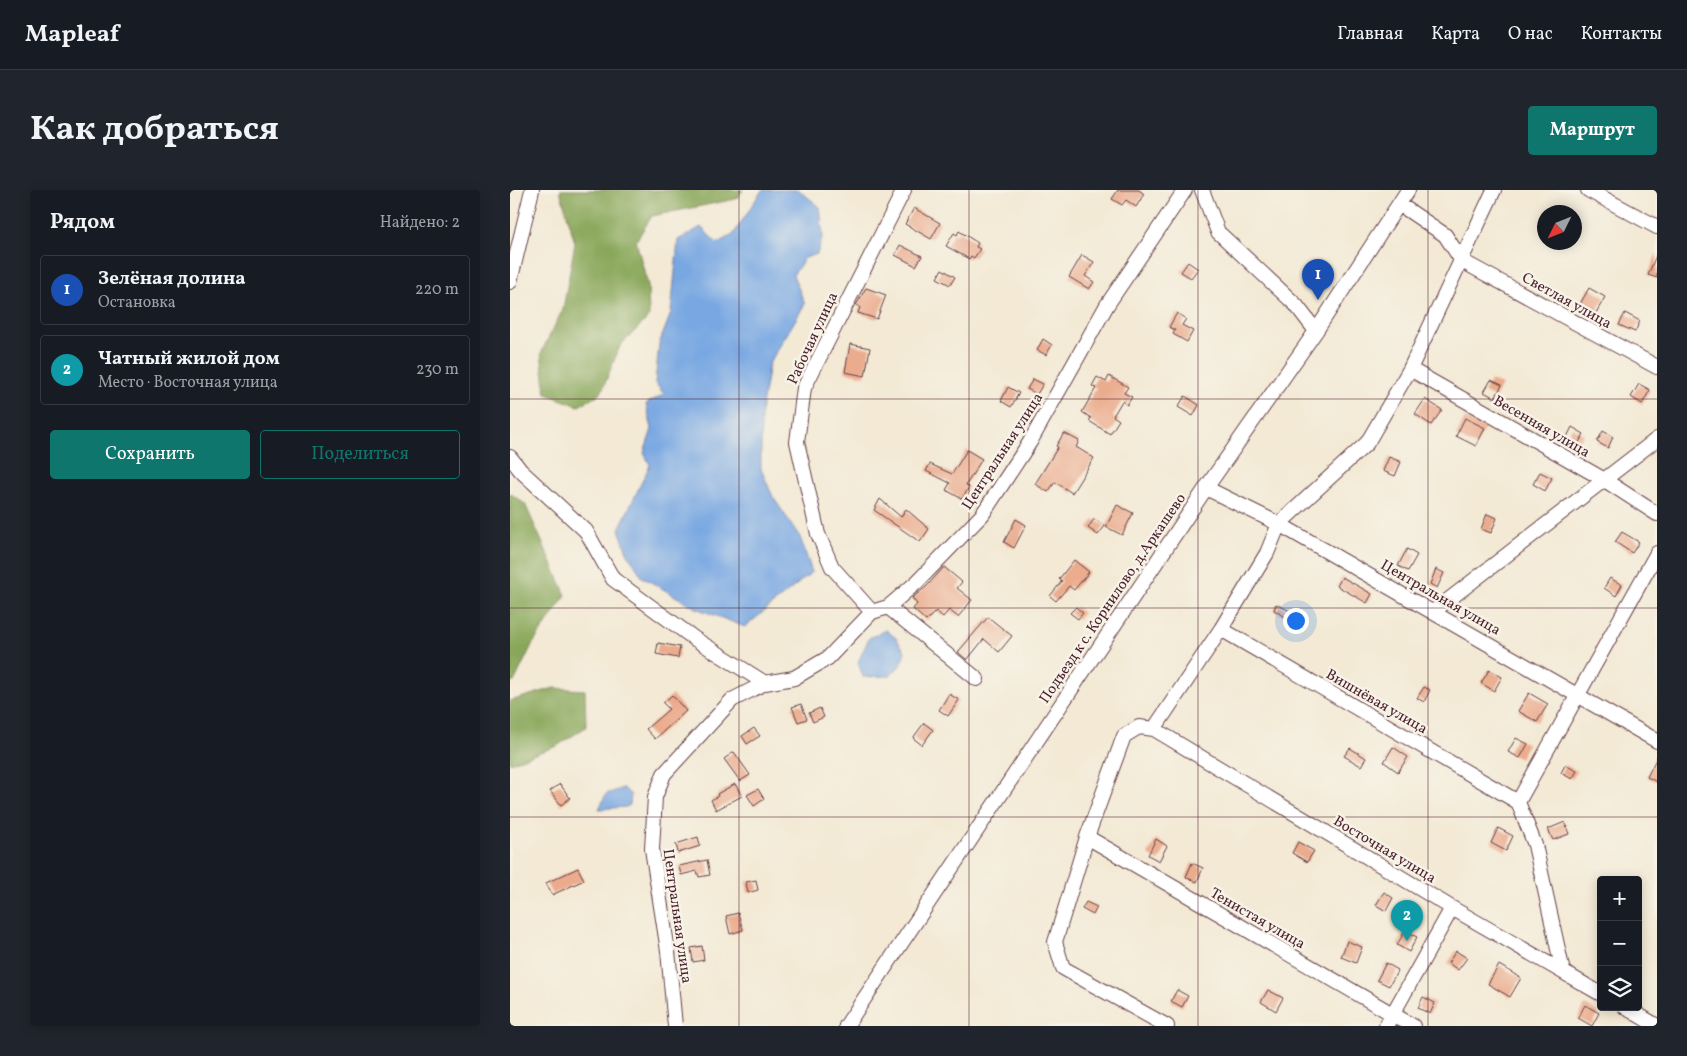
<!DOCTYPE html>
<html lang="ru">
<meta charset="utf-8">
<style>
:root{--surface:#171b24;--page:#20242c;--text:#f1f3f6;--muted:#9ea1a6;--line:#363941;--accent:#0f766e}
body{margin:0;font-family:Vollkorn,serif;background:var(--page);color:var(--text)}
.controls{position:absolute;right:15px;bottom:15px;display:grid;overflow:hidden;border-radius:5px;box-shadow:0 2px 12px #0003}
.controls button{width:45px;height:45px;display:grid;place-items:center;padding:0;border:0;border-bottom:1px solid var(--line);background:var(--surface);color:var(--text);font:25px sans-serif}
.compass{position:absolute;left:1027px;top:15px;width:45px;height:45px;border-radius:50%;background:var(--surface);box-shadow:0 2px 12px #0003;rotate:227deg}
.you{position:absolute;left:785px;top:430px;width:18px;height:18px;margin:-12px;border:4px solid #fff;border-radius:50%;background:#1a73e8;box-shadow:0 0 0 8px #1a73e833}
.badge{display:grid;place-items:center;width:32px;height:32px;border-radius:50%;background:var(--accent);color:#fff;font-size:16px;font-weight:700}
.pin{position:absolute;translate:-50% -41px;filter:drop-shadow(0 1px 2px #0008)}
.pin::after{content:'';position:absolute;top:26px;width:18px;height:15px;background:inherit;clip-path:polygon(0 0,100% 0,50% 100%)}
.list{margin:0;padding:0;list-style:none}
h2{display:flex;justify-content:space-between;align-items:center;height:65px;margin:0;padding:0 20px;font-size:21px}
h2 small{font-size:16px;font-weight:400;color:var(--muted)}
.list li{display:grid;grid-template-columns:32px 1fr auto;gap:15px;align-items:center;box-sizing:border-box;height:70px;margin:0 10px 10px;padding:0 10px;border:1px solid var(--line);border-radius:5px}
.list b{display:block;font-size:19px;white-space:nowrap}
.list p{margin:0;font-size:16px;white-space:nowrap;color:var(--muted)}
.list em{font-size:16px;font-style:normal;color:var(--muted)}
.actions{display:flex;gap:10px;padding:15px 20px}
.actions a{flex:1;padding:11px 0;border:1px solid var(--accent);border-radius:5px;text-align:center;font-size:18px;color:var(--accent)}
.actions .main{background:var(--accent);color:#fff}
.icon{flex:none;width:28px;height:28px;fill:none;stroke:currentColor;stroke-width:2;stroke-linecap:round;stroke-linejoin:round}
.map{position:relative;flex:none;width:1147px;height:836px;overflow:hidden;border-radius:5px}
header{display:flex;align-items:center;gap:30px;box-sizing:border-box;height:70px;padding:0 25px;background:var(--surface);border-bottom:1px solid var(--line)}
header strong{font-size:24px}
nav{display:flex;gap:28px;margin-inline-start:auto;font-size:18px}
.intro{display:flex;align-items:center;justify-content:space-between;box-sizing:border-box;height:120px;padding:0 30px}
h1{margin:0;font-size:35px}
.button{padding:12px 22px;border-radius:5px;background:var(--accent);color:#fff;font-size:18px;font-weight:700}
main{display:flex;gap:30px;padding:0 30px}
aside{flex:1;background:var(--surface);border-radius:5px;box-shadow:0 2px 12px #0003}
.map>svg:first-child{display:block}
.forest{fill:#89a75a;stroke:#6a6342}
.water{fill:#78a7e2;stroke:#616386}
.building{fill:#ebac8e}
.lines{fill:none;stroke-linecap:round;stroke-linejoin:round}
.minor-casing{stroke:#633d44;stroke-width:16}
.minor{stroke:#fff;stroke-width:14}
.grid{fill:none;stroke:#4a1f2b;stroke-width:1;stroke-opacity:0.55}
.labels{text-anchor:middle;stroke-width:5;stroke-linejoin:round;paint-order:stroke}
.street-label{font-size:15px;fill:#4a1f2b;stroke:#f7f3e8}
</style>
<header>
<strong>Mapleaf</strong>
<nav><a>Главная</a><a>Карта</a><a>О нас</a><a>Контакты</a></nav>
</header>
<div class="intro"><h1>Как добраться</h1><a class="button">Маршрут</a></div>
<main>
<aside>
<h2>Рядом<small>Найдено: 2</small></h2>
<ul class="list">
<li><span class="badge" style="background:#1a4fb4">1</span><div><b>Зелёная долина</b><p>Остановка</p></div><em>220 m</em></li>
<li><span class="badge" style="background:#0f9aa8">2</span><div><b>Чатный жилой дом</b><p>Место · Восточная улица</p></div><em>230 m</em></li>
</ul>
<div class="actions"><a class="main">Сохранить</a><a>Поделиться</a></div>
</aside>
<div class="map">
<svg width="1147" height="836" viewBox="0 0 1147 836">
<rect width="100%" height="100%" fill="#f7f3e8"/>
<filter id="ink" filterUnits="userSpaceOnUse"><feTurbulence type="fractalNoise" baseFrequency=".02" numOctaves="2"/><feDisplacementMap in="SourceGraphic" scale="10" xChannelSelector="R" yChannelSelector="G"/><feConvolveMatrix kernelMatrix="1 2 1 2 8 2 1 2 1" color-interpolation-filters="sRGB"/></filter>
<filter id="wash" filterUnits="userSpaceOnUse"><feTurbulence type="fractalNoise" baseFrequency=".0096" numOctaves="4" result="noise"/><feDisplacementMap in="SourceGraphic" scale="20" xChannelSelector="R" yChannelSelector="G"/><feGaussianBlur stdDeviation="1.12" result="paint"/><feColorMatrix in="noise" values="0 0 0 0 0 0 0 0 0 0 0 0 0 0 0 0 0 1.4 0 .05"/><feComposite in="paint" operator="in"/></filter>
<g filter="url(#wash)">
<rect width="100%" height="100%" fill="#f3e9d4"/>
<path class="forest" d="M 50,0 L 233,0 L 226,9 L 142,26 L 126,51 L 138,95 L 139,127 L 110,156 L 91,203 L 69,216 L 36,204 L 31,163 L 53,119 L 65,53 Z
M 0,303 L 15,314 L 56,405 L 22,455 L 4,492 L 0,492 Z
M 44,498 L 75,500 L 76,537 L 47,556 L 0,573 L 0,511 Z"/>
<path class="water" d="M 252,0 L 289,0 L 310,17 L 313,46 L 307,64 L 295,68 L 283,85 L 295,114 L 259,174 L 251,223 L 251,279 L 263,307 L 290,347 L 302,382 L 235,437 L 186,418 L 132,387 L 117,362 L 109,339 L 140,275 L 134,263 L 142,239 L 136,214 L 154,204 L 145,193 L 149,154 L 161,123 L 168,50 L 191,37 L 207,53 L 223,45 Z
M 376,440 L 386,448 L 395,461 L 391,475 L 380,486 L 353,487 L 348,472 L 359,448 Z
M 114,598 L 121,605 L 120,615 L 116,617 L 89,619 L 96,604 Z"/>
<g id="blocks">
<path class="building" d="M 608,0 L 629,0 L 634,4 L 626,17 L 616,10 L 612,15 L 602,9 Z
M 404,18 L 430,33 L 421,49 L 395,34 Z
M 449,41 L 468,53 L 466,57 L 470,59 L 464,68 L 461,66 L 459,69 L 436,56 L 444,43 L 447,45 Z
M 390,55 L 412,66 L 406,76 L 385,65 Z
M 1147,63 L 1147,88 L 1138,85 Z
M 572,65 L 584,72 L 575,86 L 584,92 L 579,99 L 559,87 Z
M 678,72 L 688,79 L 681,88 L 671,82 Z
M 432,79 L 445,87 L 440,95 L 427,88 Z
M 356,98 L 376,105 L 367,129 L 348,123 L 350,117 L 346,115 Z
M 1079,98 L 1095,107 L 1086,123 L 1070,114 Z
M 667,123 L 676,129 L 672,135 L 683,141 L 677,152 L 663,144 L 665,140 L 659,137 Z
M 1115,123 L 1130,131 L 1125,142 L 1109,135 Z
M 533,149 L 542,155 L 536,165 L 527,160 Z
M 340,154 L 360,158 L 355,186 L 335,182 Z
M 599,186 L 618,197 L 614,203 L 622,207 L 617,215 L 612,211 L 603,226 L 609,230 L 600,244 L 579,231 L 581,228 L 572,222 L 586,198 L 582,196 L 587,187 L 596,192 Z
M 523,189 L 533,194 L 527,204 L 517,199 Z
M 981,190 L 992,195 L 985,208 L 974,202 Z
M 1129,194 L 1140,200 L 1132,214 L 1121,207 Z
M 498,197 L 509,203 L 501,217 L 491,211 Z
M 675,206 L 689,215 L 683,226 L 668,217 Z
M 915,209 L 932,220 L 921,235 L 905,224 Z
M 955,228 L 975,238 L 966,256 L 946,246 Z
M 1062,237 L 1074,244 L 1066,257 L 1055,251 Z
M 1093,241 L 1103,247 L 1098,258 L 1087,252 Z
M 554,243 L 569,251 L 566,257 L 584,268 L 562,303 L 545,292 L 538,302 L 525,294 L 548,257 L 546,256 Z
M 457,260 L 472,269 L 456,295 L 459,297 L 452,309 L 436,300 L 440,293 L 416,281 L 420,274 L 442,284 Z
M 879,267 L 891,272 L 885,286 L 873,281 Z
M 1030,282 L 1042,288 L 1035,301 L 1023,294 Z
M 370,309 L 391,327 L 396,319 L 419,339 L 410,352 L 364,320 Z
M 607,315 L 623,323 L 612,345 L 596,337 Z
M 977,324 L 987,328 L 981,343 L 971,339 Z
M 506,329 L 516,335 L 504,358 L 494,352 Z
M 584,329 L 595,336 L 588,345 L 578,338 Z
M 1112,342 L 1129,352 L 1122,363 L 1105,352 Z
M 897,359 L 907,365 L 898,381 L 888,376 Z
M 564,370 L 579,382 L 564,400 L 559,396 L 546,411 L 540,406 L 552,391 L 549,389 Z
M 434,377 L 452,392 L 447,398 L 462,410 L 448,427 L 439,420 L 433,427 L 426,421 L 416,431 L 403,419 L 407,414 L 402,408 L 417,396 Z
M 926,379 L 934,383 L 927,398 L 920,394 Z
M 832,387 L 862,404 L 857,413 L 827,396 Z
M 1100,388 L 1112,395 L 1106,406 L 1094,398 Z
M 766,414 L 788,425 L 782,436 L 775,432 L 777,428 L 764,420 Z
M 566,417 L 573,423 L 568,429 L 560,423 Z
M 478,427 L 502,446 L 489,462 L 474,449 L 457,470 L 448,462 Z
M 148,453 L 170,457 L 168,468 L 146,464 Z
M 979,480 L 992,487 L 984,501 L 971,493 Z
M 914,497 L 920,500 L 914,512 L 907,508 Z
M 1019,503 L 1038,514 L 1027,532 L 1008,521 Z
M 439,504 L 449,510 L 438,526 L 429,520 Z
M 162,505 L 176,521 L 145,549 L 136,539 L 159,519 L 153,513 Z
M 291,514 L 297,529 L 288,532 L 282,517 Z
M 310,518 L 314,527 L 303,532 L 299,523 Z
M 414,533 L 423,540 L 412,555 L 403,548 Z
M 244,538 L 250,546 L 237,554 L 232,546 Z
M 1006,548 L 1018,554 L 1010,568 L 998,562 Z
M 883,557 L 898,567 L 888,582 L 874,572 Z
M 840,558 L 856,568 L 851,576 L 834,566 Z
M 224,562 L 240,585 L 230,591 L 214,569 Z
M 1147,567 L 1147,592 L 1137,587 Z
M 1055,575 L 1067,581 L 1062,589 L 1051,583 Z
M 50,594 L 60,608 L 51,615 L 40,601 Z
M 225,594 L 232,606 L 206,620 L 201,610 L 208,606 L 207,604 Z
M 248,599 L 254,609 L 244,616 L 237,605 Z
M 1055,632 L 1059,644 L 1043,650 L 1038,639 Z
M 988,638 L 1003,646 L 996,661 L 981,653 Z
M 188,647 L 190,656 L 168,663 L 166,654 Z
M 646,649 L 657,656 L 649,671 L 638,665 Z
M 788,652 L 804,661 L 797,672 L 782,663 Z
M 197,670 L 200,685 L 189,687 L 187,681 L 171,685 L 169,676 Z
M 682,673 L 693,678 L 687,692 L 676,687 Z
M 68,678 L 74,690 L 42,705 L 36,693 Z
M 246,690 L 248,700 L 238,703 L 236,692 Z
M 874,702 L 883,708 L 876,721 L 866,715 Z
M 576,712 L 587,717 L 583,725 L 572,719 Z
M 228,723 L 233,740 L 220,744 L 216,726 Z
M 895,741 L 907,747 L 899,762 L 887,755 Z
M 837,751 L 852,757 L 846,773 L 831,767 Z
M 192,756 L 194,770 L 183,772 L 181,758 Z
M 946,761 L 957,768 L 948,780 L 938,773 Z
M 876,773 L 888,780 L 879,796 L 867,790 Z
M 989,775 L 1011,788 L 1000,807 L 978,794 Z
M 667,800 L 678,806 L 672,817 L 661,811 Z
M 758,800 L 773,808 L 766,821 L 751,812 Z
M 913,807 L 925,813 L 920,824 L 908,818 Z
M 1075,815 L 1089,823 L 1082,836 L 1068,828 Z"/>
</g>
</g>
<g filter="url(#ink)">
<use href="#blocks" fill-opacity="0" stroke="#633d44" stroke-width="1"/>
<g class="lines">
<defs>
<path id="minor" d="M 692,0 L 708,42 L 786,115 L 806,141
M 1078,0 L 1147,37
M 889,14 L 935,45 L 952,71 L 1147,177
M 0,92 L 22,0
M 900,179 L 1093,289 L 1147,324
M 0,267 L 11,281 L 76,341 L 103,389 L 185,449 L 255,493
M 696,298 L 769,334 L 1147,551
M 378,417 L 467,489
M 924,421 L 1147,249
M 362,422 L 322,377 L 308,344 L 287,252 L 294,198 L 394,0
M 711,439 L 1008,612
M 644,539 L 942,718 L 1091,804
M 577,647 L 903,836
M 1053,782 L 1025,655 L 1008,612 L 1147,363
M 1115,817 L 1147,836
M 165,836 L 158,761 L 142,659 L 145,607 L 154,584 L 222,510 L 255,493 L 284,488 L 318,468 L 362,422 L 378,417 L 407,392 L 472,325 L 520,252 L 597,115 L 675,0
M 336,836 L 696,298 L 806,141 L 898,0
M 657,836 L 553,778 L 545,752 L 577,647 L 614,546 L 629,537 L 644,539 L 711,439 L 757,363 L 769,334 L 857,253 L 900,179 L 984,0
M 876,836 L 942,718"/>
</defs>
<use href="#minor" class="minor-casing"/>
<use href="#minor" class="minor"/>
</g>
</g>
<path class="grid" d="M 229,0 L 229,836M 459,0 L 459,836M 688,0 L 688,836M 918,0 L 918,836M 0,209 L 1147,209M 0,418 L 1147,418M 0,627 L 1147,627"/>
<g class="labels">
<g class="street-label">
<text transform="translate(1057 110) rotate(29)" y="5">Светлая улица</text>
<text transform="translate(302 148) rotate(-65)" y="5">Рабочая улица</text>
<text transform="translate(1032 236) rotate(30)" y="5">Весенняя улица</text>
<text transform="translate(492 261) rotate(-57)" y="5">Центральная улица</text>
<text transform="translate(931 407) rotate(30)" y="5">Центральная улица</text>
<text transform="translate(602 408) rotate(-56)" y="5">Подъезд к с. Корнилово, д.Аркашево</text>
<text transform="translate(867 511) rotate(30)" y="5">Вишнёвая улица</text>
<text transform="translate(875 659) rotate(31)" y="5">Восточная улица</text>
<text transform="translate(168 726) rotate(82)" y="5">Центральная улица</text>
<text transform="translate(748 728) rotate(30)" y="5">Тенистая улица</text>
</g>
</g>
</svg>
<div class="controls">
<button>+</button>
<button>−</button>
<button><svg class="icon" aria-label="layers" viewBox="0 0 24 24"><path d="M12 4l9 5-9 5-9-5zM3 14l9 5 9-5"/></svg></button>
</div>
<svg class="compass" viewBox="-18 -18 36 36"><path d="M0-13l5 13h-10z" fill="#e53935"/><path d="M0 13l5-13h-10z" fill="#9ea1a6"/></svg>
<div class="you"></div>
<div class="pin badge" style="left:808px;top:110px;background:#1a4fb4">1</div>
<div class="pin badge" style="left:897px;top:751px;background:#0f9aa8">2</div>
</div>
</main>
